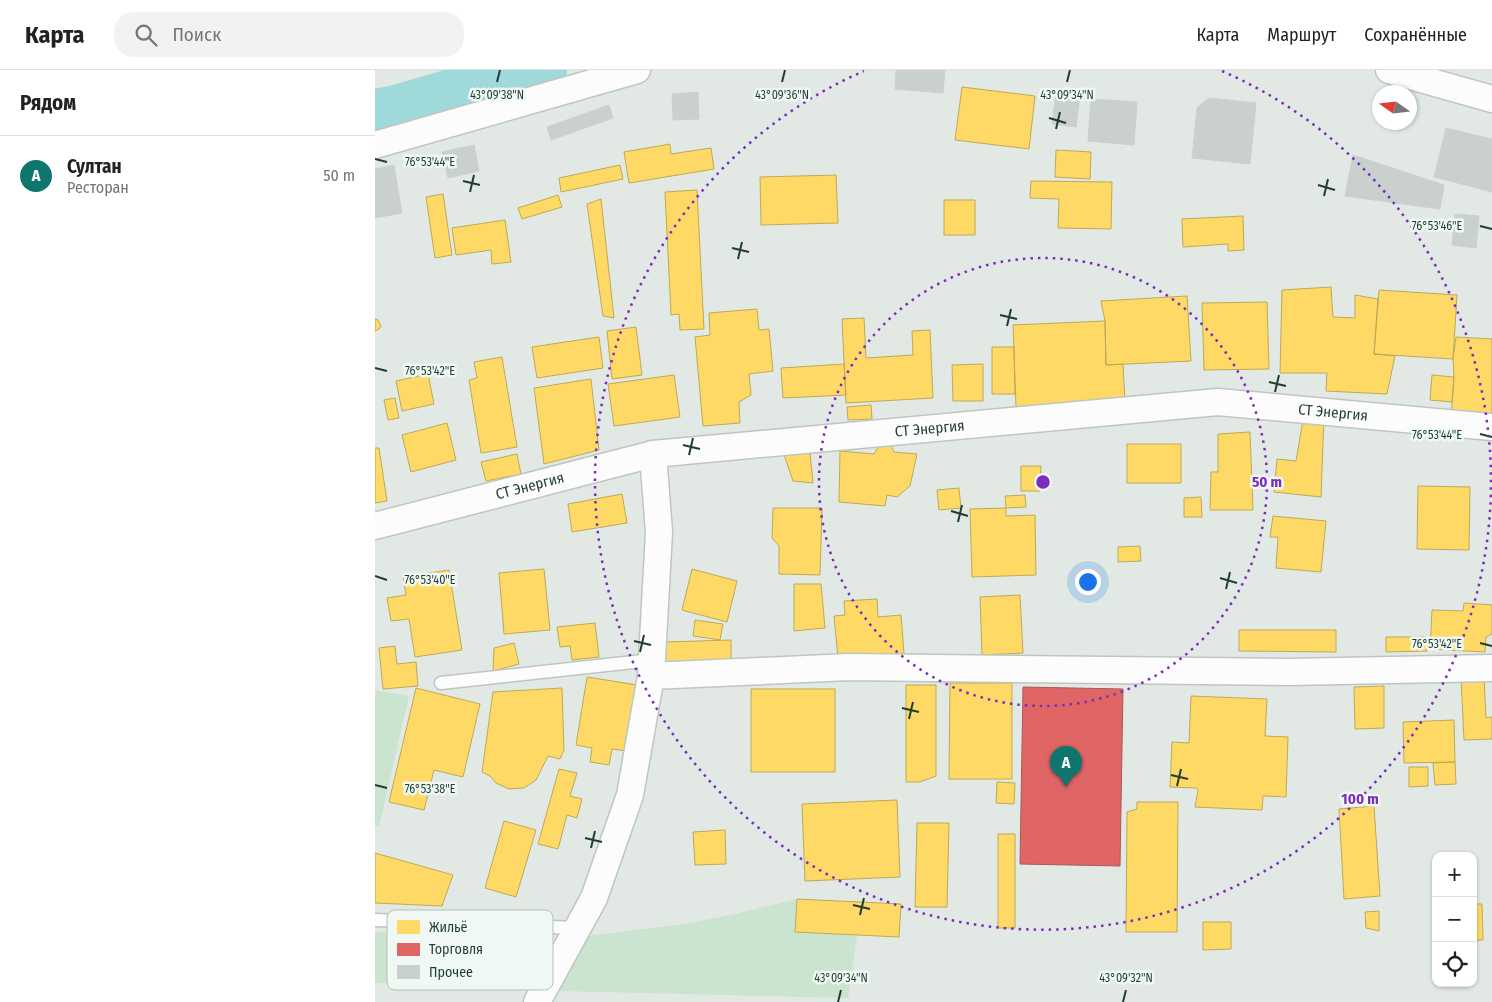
<!DOCTYPE html>
<html lang="ru">
<meta charset="utf-8">
<style>
:root{--surface:#fff;--page:#f2f2f2;--text:#222;--muted:#767676;--line:#e0e0e0;--accent:#0f766e}
body{margin:0;font-family:"Fira Sans Condensed",sans-serif;background:var(--page);color:var(--text)}
.controls{position:absolute;right:15px;bottom:15px;display:grid;overflow:hidden;border-radius:10px;box-shadow:0 1px 4px #0004}
.controls button{width:45px;height:45px;display:grid;place-items:center;padding:0;border:0;border-bottom:1px solid var(--line);background:var(--surface);color:var(--text);font:25px sans-serif}
.compass{position:absolute;left:997px;top:15px;width:45px;height:45px;border-radius:50%;background:var(--surface);box-shadow:0 1px 4px #0004;rotate:284deg}
.you{position:absolute;left:712px;top:511px;width:18px;height:18px;margin:-12px;border:4px solid #fff;border-radius:50%;background:#1a73e8;box-shadow:0 0 0 8px #1a73e833}
.badge{display:grid;place-items:center;width:32px;height:32px;border-radius:50%;background:var(--accent);color:#fff;font-size:16px;font-weight:700}
.pin{position:absolute;translate:-50% -41px;filter:drop-shadow(0 1px 2px #0008)}
.pin::after{content:'';position:absolute;top:26px;width:18px;height:15px;background:inherit;clip-path:polygon(0 0,100% 0,50% 100%)}
.list{margin:0;padding:0;list-style:none}
h2{display:flex;justify-content:space-between;align-items:center;height:65px;margin:0;padding:0 20px;font-size:21px}
h2 small{font-size:16px;font-weight:400;color:var(--muted)}
.list li{display:grid;grid-template-columns:32px 1fr auto;gap:15px;align-items:center;box-sizing:border-box;height:80px;padding:0 20px;border-top:1px solid var(--line)}
.list b{display:block;font-size:19px;white-space:nowrap}
.list p{margin:0;font-size:16px;white-space:nowrap;color:var(--muted)}
.list em{font-size:16px;font-style:normal;color:var(--muted)}
.icon{flex:none;width:28px;height:28px;fill:none;stroke:currentColor;stroke-width:2;stroke-linecap:round;stroke-linejoin:round}
.map{position:relative;flex:none;width:1117px;height:932px;overflow:hidden}
header{display:flex;align-items:center;gap:30px;box-sizing:border-box;height:70px;padding:0 25px;background:var(--surface);border-bottom:1px solid var(--line)}
header strong{font-size:24px}
nav{display:flex;gap:28px;margin-inline-start:auto;font-size:18px}
.search{width:350px;height:45px;background:var(--page);display:flex;align-items:center;gap:12px;box-sizing:border-box;padding:0 18px;border-radius:20px;color:var(--muted);font-size:19px}
main{display:flex}
aside{flex:1;background:var(--surface)}
.map>svg:first-child{display:block}
.green{fill:#cae4cf}
.homes{fill:#ffd966;stroke:#bcaa56}
.shops{fill:#e06666;stroke:#a65a56}
.lines{fill:none;stroke-linecap:round;stroke-linejoin:round}
.river{stroke:#9fd9da;stroke-width:54}
.building{fill:#cad0cd;stroke:#cbd2ce}
.lane-casing{stroke:#bfc6c2;stroke-width:15}
.street-casing{stroke:#bfc6c2;stroke-width:29}
.lane{stroke:#fbfcfb;stroke-width:12}
.street{stroke:#fbfcfb;stroke-width:26}
.ticks{fill:none;stroke:#1f3d32;stroke-width:2}
.ring{fill:none;stroke:#7b2cbf;stroke-width:2.5;stroke-dasharray:2.5 5}
.labels{text-anchor:middle;stroke-width:5;stroke-linejoin:round;paint-order:stroke}
.street-label{font-size:15px;fill:#1f3d32;stroke:#f0f8f3}
.key{fill:#f0f8f3;stroke:#b1c0b9;stroke-width:1}
.key-label{font-size:14px;fill:#1f3d32}
.ticks-label{font-size:12px;text-anchor:middle;fill:#1f3d32;stroke:#f0f8f3;stroke-width:5;stroke-linejoin:round;paint-order:stroke}
.centre{fill:#7b2cbf;stroke:#f0f8f3;stroke-width:2.5}
.ring-label{font-size:15px;text-anchor:middle;font-weight:bold;fill:#7b2cbf;stroke:#f0f8f3;stroke-width:5;stroke-linejoin:round;paint-order:stroke}
</style>
<header>
<strong>Карта</strong>
<div class="search"><svg class="icon" aria-label="search" viewBox="0 0 24 24"><circle cx="10" cy="10" r="6"/><path d="M15 15l6 6"/></svg>Поиск</div>
<nav><a>Карта</a><a>Маршрут</a><a>Сохранённые</a></nav>
</header>
<main>
<aside>
<h2>Рядом<small></small></h2>
<ul class="list">
<li><span class="badge">A</span><div><b>Султан</b><p>Ресторан</p></div><em>50 m</em></li>
</ul>
</aside>
<div class="map">
<svg width="1117" height="932" viewBox="0 0 1117 932">
<rect width="100%" height="100%" fill="#e2e9e5"/>
<path class="green" d="M 0,620 L 34,626 L 4,757 L 0,757 Z
M 422,829 L 420,862 L 482,865 L 473,928 L 184,921 L 212,866 L 309,854 L 351,846 Z
M 0,862 L 169,872 L 147,913 L 0,913 Z"/>
<path class="homes" d="M 587,17 L 660,26 L 654,79 L 580,70 Z
M 295,74 L 296,84 L 336,78 L 339,99 L 254,113 L 249,82 Z
M 681,80 L 716,82 L 715,109 L 680,107 Z
M 245,95 L 248,109 L 186,122 L 184,108 Z
M 461,105 L 463,153 L 386,155 L 385,107 Z
M 656,111 L 737,112 L 736,159 L 683,158 L 684,129 L 655,128 Z
M 322,120 L 329,259 L 305,260 L 304,244 L 296,245 L 290,122 Z
M 68,124 L 77,185 L 60,188 L 51,127 Z
M 183,125 L 187,137 L 147,149 L 143,138 Z
M 226,129 L 239,248 L 228,246 L 212,134 Z
M 569,130 L 600,130 L 600,165 L 569,165 Z
M 868,146 L 869,180 L 853,181 L 853,174 L 808,177 L 807,149 Z
M 130,150 L 136,192 L 117,194 L 116,180 L 81,185 L 77,158 Z
M 956,217 L 958,247 L 980,248 L 980,225 L 1003,229 L 999,284 L 1020,286 L 1012,324 L 951,321 L 952,303 L 905,303 L 907,220 Z
M 1004,220 L 1082,225 L 1078,289 L 999,284 Z
M 812,226 L 816,291 L 731,295 L 730,251 L 726,231 Z
M 892,232 L 894,299 L 829,300 L 827,233 Z
M 382,239 L 384,260 L 394,259 L 398,301 L 374,304 L 376,325 L 364,332 L 365,353 L 328,356 L 320,267 L 335,265 L 334,243 Z
M 489,248 L 491,288 L 538,285 L 537,261 L 555,260 L 558,328 L 471,333 L 467,249 Z
M 0,249 L 3,250 L 6,256 L 4,259 L 0,261 Z
M 730,251 L 731,295 L 748,294 L 750,333 L 641,337 L 638,255 Z
M 261,257 L 267,305 L 237,309 L 232,261 Z
M 224,267 L 228,298 L 162,308 L 157,277 Z
M 1081,267 L 1117,269 L 1117,350 L 1076,347 L 1079,307 L 1078,289 Z
M 617,277 L 639,277 L 640,324 L 617,324 Z
M 127,287 L 142,377 L 106,383 L 94,310 L 102,308 L 99,292 Z
M 469,294 L 471,325 L 408,328 L 406,298 Z
M 608,294 L 608,331 L 578,331 L 577,295 Z
M 53,304 L 59,334 L 27,341 L 21,311 Z
M 299,305 L 305,347 L 239,356 L 233,314 Z
M 1057,305 L 1079,307 L 1077,332 L 1055,330 Z
M 216,309 L 224,380 L 169,394 L 159,318 Z
M 20,328 L 24,348 L 13,350 L 9,330 Z
M 496,335 L 497,349 L 473,350 L 472,337 Z
M 929,344 L 949,346 L 946,427 L 899,422 L 902,389 L 921,391 Z
M 72,353 L 81,390 L 36,402 L 27,365 Z
M 875,362 L 878,440 L 835,440 L 836,402 L 843,402 L 843,364 Z
M 506,372 L 515,374 L 519,382 L 542,384 L 535,416 L 522,427 L 512,425 L 510,436 L 464,432 L 465,381 L 499,384 Z
M 752,374 L 806,374 L 806,413 L 752,413 Z
M 0,378 L 4,378 L 12,431 L 0,433 Z
M 408,382 L 435,383 L 438,413 L 418,411 Z
M 142,384 L 146,404 L 111,411 L 106,392 Z
M 646,396 L 666,396 L 665,421 L 646,421 Z
M 1043,416 L 1095,417 L 1094,480 L 1042,479 Z
M 584,418 L 586,438 L 564,440 L 562,420 Z
M 247,424 L 252,453 L 197,462 L 193,434 Z
M 650,425 L 651,437 L 631,438 L 630,426 Z
M 826,427 L 827,447 L 809,447 L 809,428 Z
M 398,438 L 447,438 L 445,505 L 404,504 L 404,476 L 397,468 Z
M 631,438 L 631,446 L 660,445 L 661,505 L 597,507 L 595,439 Z
M 898,446 L 951,451 L 946,502 L 901,498 L 903,467 L 895,467 Z
M 765,476 L 766,491 L 743,492 L 743,477 Z
M 169,499 L 175,560 L 129,564 L 124,503 Z
M 317,499 L 362,511 L 352,552 L 307,540 Z
M 74,500 L 87,580 L 40,587 L 34,549 L 16,551 L 12,528 L 31,525 L 28,507 Z
M 419,514 L 446,514 L 450,558 L 419,561 Z
M 645,525 L 648,583 L 607,585 L 605,527 Z
M 502,529 L 503,547 L 526,545 L 529,583 L 463,588 L 459,546 L 470,545 L 469,531 Z
M 1089,533 L 1117,535 L 1117,564 L 1111,567 L 1110,582 L 1055,579 L 1057,540 L 1088,541 Z
M 320,550 L 348,554 L 345,570 L 318,566 Z
M 220,553 L 224,587 L 197,590 L 195,576 L 185,577 L 182,557 Z
M 864,560 L 961,560 L 961,582 L 864,581 Z
M 1011,567 L 1051,567 L 1052,581 L 1011,582 Z
M 356,570 L 356,595 L 290,597 L 290,572 Z
M 139,573 L 144,594 L 118,601 L 119,578 Z
M 20,576 L 22,594 L 41,592 L 43,616 L 8,619 L 4,578 Z
M 212,607 L 262,615 L 252,681 L 237,679 L 234,695 L 215,692 L 217,678 L 201,675 Z
M 1109,607 L 1111,648 L 1117,647 L 1117,669 L 1089,670 L 1086,608 Z
M 575,613 L 637,613 L 637,709 L 574,709 Z
M 531,615 L 561,615 L 561,706 L 545,712 L 531,712 Z
M 1009,616 L 1009,658 L 980,659 L 979,617 Z
M 41,618 L 105,634 L 88,707 L 59,700 L 49,740 L 14,732 Z
M 187,618 L 189,680 L 185,689 L 173,686 L 161,710 L 149,718 L 134,719 L 121,713 L 115,706 L 107,702 L 118,622 Z
M 376,619 L 460,619 L 460,702 L 376,702 Z
M 816,626 L 892,629 L 890,666 L 913,667 L 911,727 L 888,726 L 887,740 L 820,737 L 823,720 L 821,718 L 795,717 L 797,672 L 814,673 Z
M 1079,650 L 1080,692 L 1029,693 L 1028,652 Z
M 1080,692 L 1081,714 L 1060,715 L 1058,693 Z
M 1034,697 L 1053,697 L 1053,716 L 1034,717 Z
M 184,699 L 202,703 L 195,726 L 207,729 L 202,748 L 192,745 L 183,779 L 163,774 Z
M 622,712 L 640,713 L 639,734 L 621,733 Z
M 522,730 L 525,807 L 430,811 L 427,734 Z
M 762,732 L 803,732 L 802,862 L 751,862 L 752,742 L 762,739 Z
M 999,736 L 1005,826 L 969,829 L 964,739 Z
M 129,751 L 161,760 L 141,827 L 110,818 Z
M 542,753 L 574,753 L 572,837 L 540,837 Z
M 350,760 L 351,794 L 320,795 L 318,762 Z
M 623,764 L 640,764 L 640,858 L 623,858 Z
M 0,783 L 78,805 L 67,836 L 0,833 Z
M 422,829 L 526,834 L 524,867 L 420,862 Z
M 1098,834 L 1107,834 L 1108,870 L 1098,870 Z
M 1004,841 L 1004,861 L 991,858 L 990,842 Z
M 828,852 L 856,852 L 856,879 L 828,880 Z"/>
<path class="shops" d="M 648,617 L 748,619 L 745,796 L 645,794 Z"/>
<g class="lines">
<path class="river" d="M 0,46 L 22,42 L 165,0"/>
</g>
<path class="building" d="M 521,0 L 570,0 L 568,23 L 520,19 Z
M 323,22 L 324,49 L 298,50 L 297,24 Z
M 681,23 L 705,25 L 701,57 L 677,54 Z
M 834,28 L 881,33 L 875,94 L 817,88 L 822,38 Z
M 716,29 L 762,32 L 759,75 L 713,71 Z
M 234,35 L 238,48 L 176,70 L 172,57 Z
M 1071,58 L 1117,69 L 1117,122 L 1059,107 Z
M 99,75 L 104,101 L 73,108 L 67,82 Z
M 978,85 L 1069,115 L 1065,139 L 970,126 Z
M 19,95 L 27,143 L 0,148 L 0,99 Z
M 1080,144 L 1104,146 L 1101,178 L 1077,175 Z"/>
<g class="lines">
<defs>
<path id="lane" d="M 66,613 L 277,590
M 0,850 L 202,858"/>
<g id="street">
<path d="M 1014,0 L 1117,29"/>
<path d="M 0,75 L 262,0"/>
<path id="s1" d="M 0,456 L 278,384 L 843,332 L 1117,357"/>
<path d="M 276,606 L 474,597 L 914,602 L 1117,598"/>
<path d="M 162,932 L 219,828 L 255,725 L 276,606 L 284,462 L 278,384"/>
</g>
</defs>
<use href="#lane" class="lane-casing"/>
<use href="#street" class="street-casing"/>
<use href="#lane" class="lane"/>
<use href="#street" class="street"/>
</g>
<path class="ticks" d="M 122,12 L 125,0M 407,12 L 410,0M 692,12 L 695,0M 674,48 L 691,53M 681,59 L 685,42M 0,89 L 12,92M 88,111 L 105,115M 943,115 L 960,120M 95,122 L 99,105M 949,126 L 953,109M 1105,156 L 1117,159M 357,178 L 374,182M 363,189 L 367,172M 625,245 L 642,249M 632,256 L 636,239M 0,298 L 12,301M 894,312 L 911,316M 900,322 L 904,305M 1105,364 L 1117,367M 308,375 L 325,379M 314,385 L 318,368M 576,441 L 593,446M 583,452 L 587,435M 0,506 L 12,510M 845,508 L 862,513M 851,519 L 855,502M 259,571 L 276,575M 1105,573 L 1117,576M 265,582 L 269,565M 527,638 L 544,642M 534,649 L 538,632M 796,705 L 813,709M 0,715 L 12,718M 802,716 L 806,699M 210,768 L 227,772M 216,778 L 220,761M 478,835 L 495,839M 485,845 L 489,828M 463,932 L 466,920M 748,932 L 751,920"/>
<g class="ring">
<circle cx="668" cy="412" r="224"/>
<path d="M847 1A448 448 0 1 1 489 1"/>
</g>
<g class="labels">
<g class="street-label">
<text dy="5" stroke="none"><textPath href="#s1" startOffset="970">СТ Энергия</textPath></text>
<text dy="5" stroke="none"><textPath href="#s1" startOffset="565">СТ Энергия</textPath></text>
<text dy="5" stroke="none"><textPath href="#s1" startOffset="160">СТ Энергия</textPath></text>
</g>
</g>
<rect x="12" y="840" width="166" height="80" rx="8" class="key"/>
<rect x="22" y="850" width="23" height="14" fill="#ffd966"/>
<rect x="22" y="873" width="23" height="13" fill="#e06666"/>
<rect x="22" y="895" width="23" height="14" fill="#cad0cd"/>
<g class="key-label">
<text x="54" y="862">Жильё</text>
<text x="54" y="884">Торговля</text>
<text x="54" y="907">Прочее</text>
</g>
<g class="ticks-label">
<text x="122" y="29">43°09'38"N</text>
<text x="407" y="29">43°09'36"N</text>
<text x="692" y="29">43°09'34"N</text>
<text x="55" y="96">76°53'44"E</text>
<text x="1062" y="160">76°53'46"E</text>
<text x="55" y="305">76°53'42"E</text>
<text x="1062" y="369">76°53'44"E</text>
<text x="55" y="514">76°53'40"E</text>
<text x="1062" y="578">76°53'42"E</text>
<text x="55" y="723">76°53'38"E</text>
<text x="466" y="912">43°09'34"N</text>
<text x="751" y="912">43°09'32"N</text>
</g>
<circle cx="668" cy="412" r="8" class="centre"/>
<g class="ring-label">
<text x="892" y="417">50 m</text>
<text x="985" y="734">100 m</text>
</g>
</svg>
<div class="controls">
<button>+</button>
<button>−</button>
<button><svg class="icon" aria-label="locate" viewBox="0 0 24 24"><circle cx="12" cy="12" r="6"/><path d="M12 2v4M12 18v4M2 12h4M18 12h4"/></svg></button>
</div>
<svg class="compass" viewBox="-18 -18 36 36"><path d="M0-13l5 13h-10z" fill="#e53935"/><path d="M0 13l5-13h-10z" fill="#767676"/></svg>
<div class="you"></div>
<div class="pin badge" style="left:691px;top:717px">A</div>
</div>
</main>
